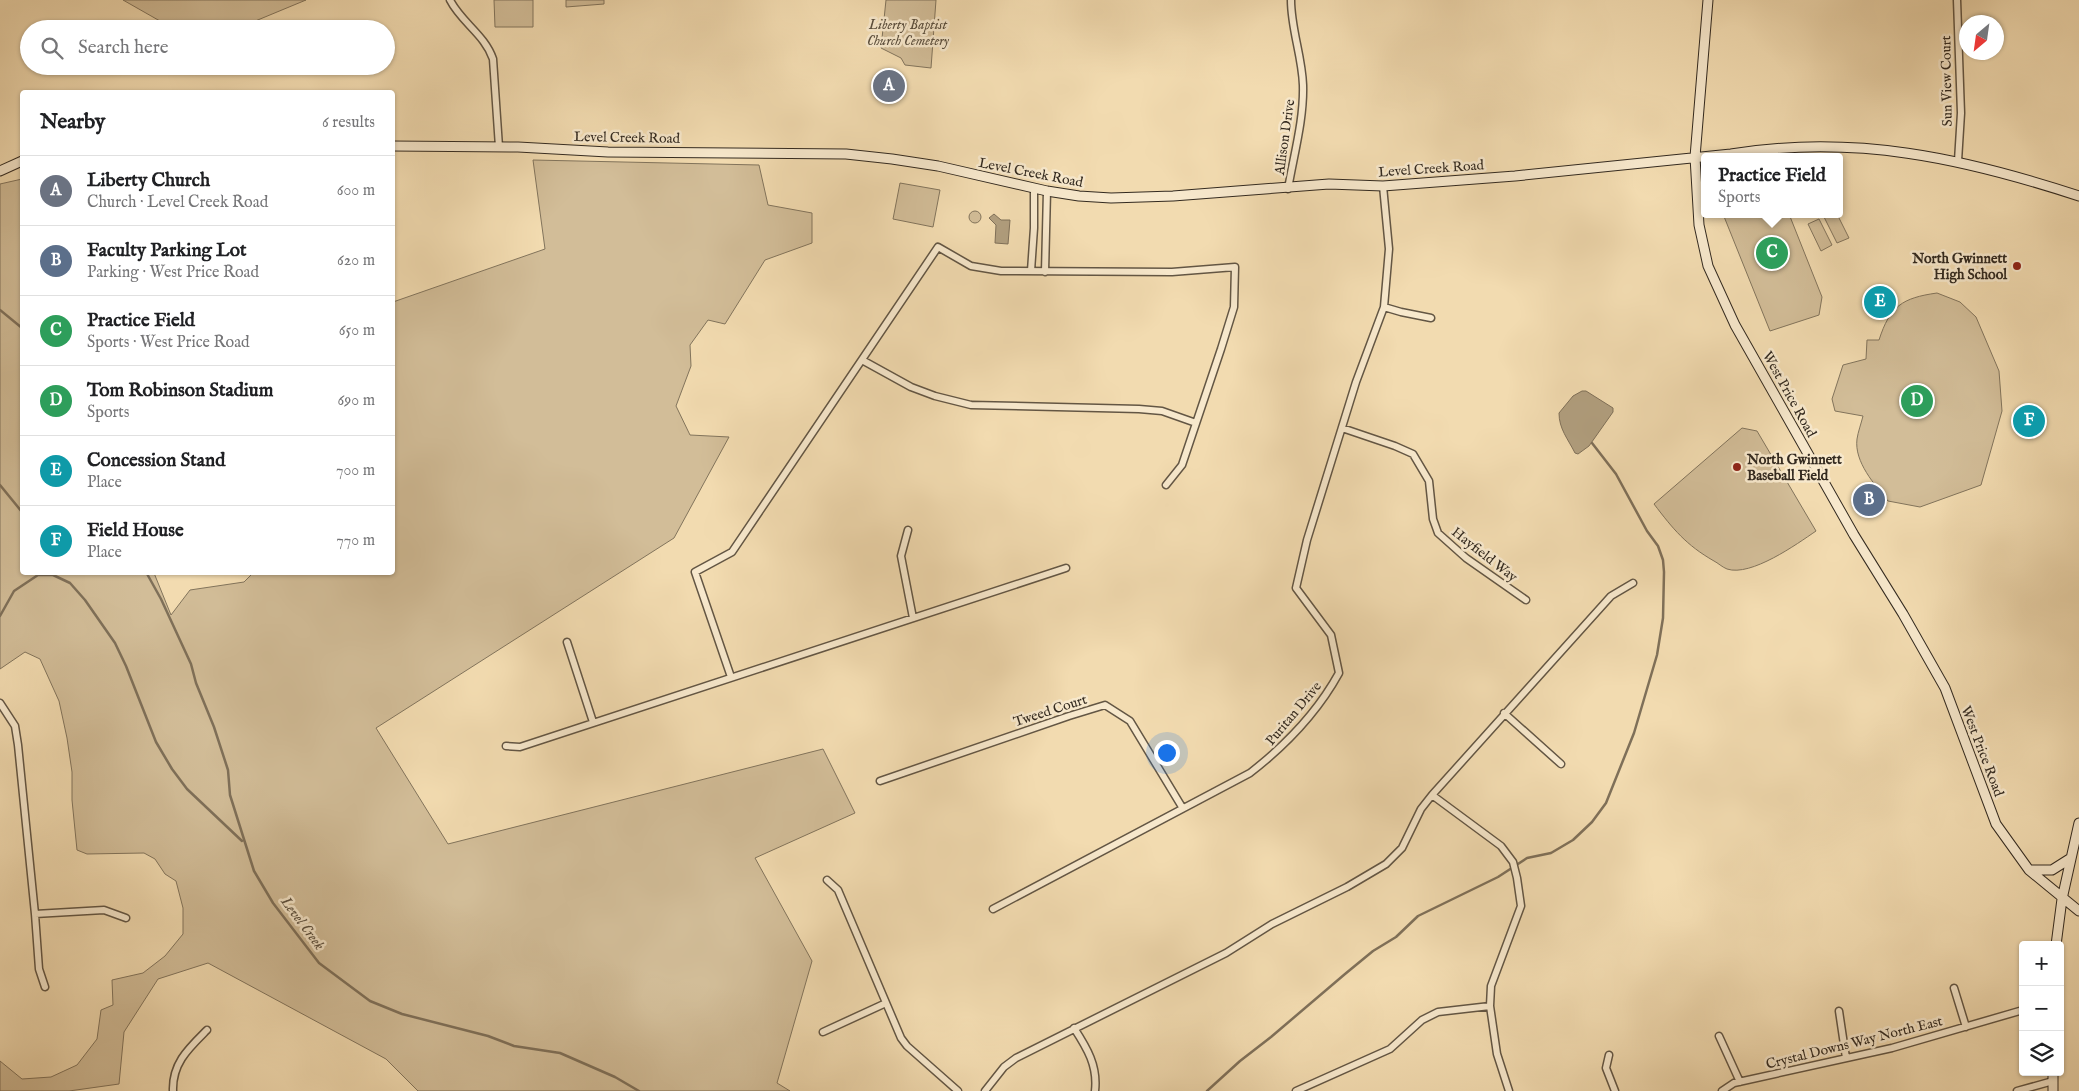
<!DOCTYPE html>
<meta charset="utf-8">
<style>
:root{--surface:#fff;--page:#f6f6f6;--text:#202124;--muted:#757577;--line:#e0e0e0;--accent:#d93025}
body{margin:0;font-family:"IM FELL English",serif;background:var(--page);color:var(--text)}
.controls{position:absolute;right:15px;bottom:15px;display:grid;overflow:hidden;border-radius:5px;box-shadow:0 1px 4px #0004}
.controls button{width:45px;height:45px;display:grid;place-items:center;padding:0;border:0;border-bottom:1px solid var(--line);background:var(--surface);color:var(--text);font:25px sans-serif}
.compass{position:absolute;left:1959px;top:15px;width:45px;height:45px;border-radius:50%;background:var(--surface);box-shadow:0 1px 4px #0004;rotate:209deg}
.you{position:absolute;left:1166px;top:752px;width:18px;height:18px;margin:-12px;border:4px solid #fff;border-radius:50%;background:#1a73e8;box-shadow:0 0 0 8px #1a73e833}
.badge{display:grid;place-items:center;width:32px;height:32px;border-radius:50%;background:var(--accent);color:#fff;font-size:16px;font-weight:700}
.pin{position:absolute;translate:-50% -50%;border:2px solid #fff;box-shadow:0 1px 5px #0006}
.popup{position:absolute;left:1701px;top:153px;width:142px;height:65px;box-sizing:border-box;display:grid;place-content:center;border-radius:5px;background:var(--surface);filter:drop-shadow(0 1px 4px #0005);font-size:16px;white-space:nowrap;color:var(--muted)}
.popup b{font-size:19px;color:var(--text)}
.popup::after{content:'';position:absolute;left:50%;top:100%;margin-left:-10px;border:10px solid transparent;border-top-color:var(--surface)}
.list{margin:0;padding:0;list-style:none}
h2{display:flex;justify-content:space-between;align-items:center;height:65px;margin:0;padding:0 20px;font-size:21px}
h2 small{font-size:16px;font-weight:400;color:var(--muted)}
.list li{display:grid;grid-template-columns:32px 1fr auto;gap:15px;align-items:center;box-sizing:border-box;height:70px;padding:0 20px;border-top:1px solid var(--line)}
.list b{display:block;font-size:19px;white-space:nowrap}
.list p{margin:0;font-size:16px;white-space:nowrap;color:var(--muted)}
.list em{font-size:16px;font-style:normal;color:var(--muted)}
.icon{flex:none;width:28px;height:28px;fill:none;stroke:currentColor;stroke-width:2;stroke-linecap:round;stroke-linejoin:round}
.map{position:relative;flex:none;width:2079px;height:1091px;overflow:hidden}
.search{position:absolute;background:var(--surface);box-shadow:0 1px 4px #0004;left:20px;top:20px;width:375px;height:55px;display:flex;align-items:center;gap:12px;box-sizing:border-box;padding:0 18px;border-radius:28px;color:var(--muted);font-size:19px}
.panel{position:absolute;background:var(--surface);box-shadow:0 1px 4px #0004;left:20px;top:90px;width:375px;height:485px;border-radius:5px}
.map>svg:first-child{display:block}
.green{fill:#d2bd98;stroke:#82745c}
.water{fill:#b19f7f;stroke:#7f7059}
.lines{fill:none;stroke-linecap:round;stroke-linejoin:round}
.stream{stroke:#7f7059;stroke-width:2.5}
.street-casing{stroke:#635644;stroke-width:9}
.secondary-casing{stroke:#332a20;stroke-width:11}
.street{stroke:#f7e8cc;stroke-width:6}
.secondary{stroke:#f7e8cc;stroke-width:9}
.poi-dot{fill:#8f2418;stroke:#f7e8cc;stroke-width:2}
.labels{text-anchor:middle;stroke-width:5;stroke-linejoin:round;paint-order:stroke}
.park-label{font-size:14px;font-style:italic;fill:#5b4f3e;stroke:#f7e8cc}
.street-label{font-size:14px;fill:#332a20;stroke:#f7e8cc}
.poi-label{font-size:14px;font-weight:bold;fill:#332a20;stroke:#f7e8cc;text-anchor:end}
.water-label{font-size:15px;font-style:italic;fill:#594d3c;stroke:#f7e8cc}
</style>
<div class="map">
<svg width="2079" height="1091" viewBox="0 0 2079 1091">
<rect width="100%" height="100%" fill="#f2dbb0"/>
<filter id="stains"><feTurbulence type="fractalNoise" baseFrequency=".004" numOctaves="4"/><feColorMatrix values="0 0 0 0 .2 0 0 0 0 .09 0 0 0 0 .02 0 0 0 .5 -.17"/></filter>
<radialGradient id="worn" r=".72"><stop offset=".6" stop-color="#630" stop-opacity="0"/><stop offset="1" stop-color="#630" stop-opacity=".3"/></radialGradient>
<path class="green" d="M 123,0 L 306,0 L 236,29 L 174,29 Z
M 494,0 L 533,0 L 533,27 L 495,27 Z
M 566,0 L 604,0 L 604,4 L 566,7 Z
M 886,0 L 936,0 L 931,68 L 905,65 L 901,58 L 881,48 Z
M 533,160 L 759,165 L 768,205 L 812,213 L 812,243 L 765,260 L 725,324 L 708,320 L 690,345 L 691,366 L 676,406 L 690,435 L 729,437 L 674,538 L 376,728 L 448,844 L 823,749 L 855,813 L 755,858 L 812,961 L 777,1083 L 790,1091 L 418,1091 L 386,1059 L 208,963 L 158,979 L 124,1032 L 119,1084 L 69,1091 L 0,1091 L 0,1061 L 22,1079 L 51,1077 L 77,1065 L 97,1039 L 101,1010 L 113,1005 L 112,980 L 143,973 L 165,956 L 183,934 L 183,908 L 176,881 L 165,874 L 155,859 L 144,853 L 87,854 L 77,850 L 72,800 L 72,772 L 67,738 L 59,701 L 40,659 L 25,652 L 0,669 L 0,184 L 22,179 L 22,572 L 154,573 L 171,615 L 190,590 L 244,582 L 253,573 L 392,572 L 393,302 L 545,249 Z
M 900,183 L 940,190 L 933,227 L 893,219 Z
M969 217a6 6 0 1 1 12 0a6 6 0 1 1-12 0Z
M 1723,214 L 1789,214 L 1822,297 L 1819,315 L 1770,331 Z
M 1830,214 L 1837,214 L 1849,238 L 1837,243 L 1824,217 Z
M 1819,219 L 1832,245 L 1821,251 L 1808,224 Z
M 1937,293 L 1960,302 L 1976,317 L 1999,371 L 2002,411 L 1981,485 L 1920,507 L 1888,501 C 1875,485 1854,462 1857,439 C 1858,432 1861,424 1863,416 L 1835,411 L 1832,399 L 1843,365 L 1866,359 L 1867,340 L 1879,340 C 1890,306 1902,298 1937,293 Z
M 1742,428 L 1757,431 L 1816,531 C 1797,544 1751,577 1727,569 C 1722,567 1718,563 1714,561 C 1686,545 1673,529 1654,504 Z"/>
<path class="water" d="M 994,214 L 1001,220 L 1010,220 L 1008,244 L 995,243 L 996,225 L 989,218 Z
M 1582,391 L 1586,391 L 1613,408 L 1613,412 L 1589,446 L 1578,454 L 1575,453 C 1568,439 1559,429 1559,413 L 1573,396 Z"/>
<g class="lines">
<path class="stream" d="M 0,310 L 22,328
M 0,485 L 22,512
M 146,572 L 161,599 L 191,664 L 196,683 L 214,727 L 228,770 L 230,795 L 254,871 L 273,903 L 319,963 L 370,1001 L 402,1014 L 488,1036 L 514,1046 L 560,1053 L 615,1077 L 639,1091
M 0,616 L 14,591 L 38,575 L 53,575 L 70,583 L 85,600 L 115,643 L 126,666 L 156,742 L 172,769 L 187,789 L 242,841
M 1207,1091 L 1240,1061 L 1271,1037 L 1345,974 L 1373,951 L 1396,937 L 1418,916 L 1498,877 L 1527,858 L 1551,853 L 1573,840 L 1592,822 L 1606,803 L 1634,733 L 1657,655 L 1663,618 L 1664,572 L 1663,560 L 1658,546 L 1647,531 L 1616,474 L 1592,443"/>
<defs>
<path id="street" d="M 450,0 C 461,22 485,35 493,59 L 499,147
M 1957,0 L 1961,113 L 1958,161
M 1288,189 C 1294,154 1304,119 1303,85 C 1302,56 1291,29 1291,0
M 1031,271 L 1034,228 L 1034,189
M 1045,272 L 1047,191
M 1384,307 L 1401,312 L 1431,318
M 862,360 L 911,387 L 935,396 L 971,405 L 1139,409 L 1162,411 L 1196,423
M 1342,428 L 1395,446 L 1413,454 L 1429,481 L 1433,519 L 1438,533 L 1466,558 L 1526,600
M 908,530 L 901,556 L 913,618
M 567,642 L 593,722
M 731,677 L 695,572 L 732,552 L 938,247 L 971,266 L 1001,271 L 1172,272 L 1235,267 L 1234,307 L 1221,349 L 1182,465 L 1166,485
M 0,703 L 15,726 L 18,745 L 35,914 L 39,969 L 45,987
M 1504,713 L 1561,764
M 506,746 L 520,747 L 1066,568
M 880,781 L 1069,716 L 1105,705 L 1130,721 L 1182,807
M 1432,795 L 1501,846 L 1513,862 L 1517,878 L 1521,906 L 1491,986 L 1490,1006 L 1497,1054 L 1509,1091
M 827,880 L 838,890 L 901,1038 L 907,1046 L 958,1091
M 993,909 L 1250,773 C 1286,745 1317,713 1339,673 L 1331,635 L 1296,588 L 1307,540 L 1356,382 L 1384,307 L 1389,249 L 1383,186
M 35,914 L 104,910 L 126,918
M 1954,988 L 1966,1027
M 1839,1011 L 1846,1058
M 1074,1028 C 1087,1048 1098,1066 1095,1091
M 823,1032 L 886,1003
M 1719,1036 L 1740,1082
M 1609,1055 L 1606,1068 L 1615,1091
M 173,1091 C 172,1063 189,1048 207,1030
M 985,1091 L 1004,1067 L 1016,1058 L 1226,953 L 1272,924 L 1347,887 L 1386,864 L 1402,848 L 1421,809 L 1432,795 L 1611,596 L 1633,583
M 1296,1091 L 1390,1049 L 1422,1020 L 1438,1012 L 1490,1006
M 1722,1091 L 1734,1083 L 1892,1048 L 2023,1010
M 2017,1091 L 2053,1081"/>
<path id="secondary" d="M 1708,0 L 1695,157 L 1699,225 L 1708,266 L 1735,325 L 1854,535 L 1903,614 L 1945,688 L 1996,824 L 2029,870 L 2079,911
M 392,146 L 518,147 L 608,152 L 846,154 L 892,159 L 938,166 L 1047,191 L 1079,196 L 1111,198 L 1173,196 L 1329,184 L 1383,186 L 1515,176 L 1731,154 C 1854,134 1963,158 2079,196
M 0,171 L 22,161
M 2029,870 L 2052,870 L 2071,858
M 2056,945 L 2062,899 L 2079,823
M 2053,1072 L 2053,1091"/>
</defs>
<use href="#street" class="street-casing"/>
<use href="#secondary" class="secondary-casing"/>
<use href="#street" class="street"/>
<use href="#secondary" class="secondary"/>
</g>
<g class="poi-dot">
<circle cx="2017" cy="266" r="5"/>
<circle cx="1737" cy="467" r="5"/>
</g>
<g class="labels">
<g class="park-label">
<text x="908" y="29">Liberty Baptist<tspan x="908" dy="16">Church Cemetery</tspan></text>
</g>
<g class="street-label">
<text transform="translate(1946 81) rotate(-91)" y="5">Sun View Court</text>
<text transform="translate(627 137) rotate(1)" y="5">Level Creek Road</text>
<text transform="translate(1284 137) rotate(-82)" y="5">Allison Drive</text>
<text transform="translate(1431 168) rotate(-4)" y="5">Level Creek Road</text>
<text transform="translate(1031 172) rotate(11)" y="5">Level Creek Road</text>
<text transform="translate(1790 394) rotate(61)" y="5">West Price Road</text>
<text transform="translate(1485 554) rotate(38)" y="5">Hayfield Way</text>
<text transform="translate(1050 710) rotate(-18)" y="5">Tweed Court</text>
<text transform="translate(1293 713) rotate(-50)" y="5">Puritan Drive</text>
<text transform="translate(1983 751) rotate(69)" y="5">West Price Road</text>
<text transform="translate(1854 1042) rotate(-14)" y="5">Crystal Downs Way North East</text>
</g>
<g class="poi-label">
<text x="2007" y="263">North Gwinnett<tspan x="2007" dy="16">High School</tspan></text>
<text x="1747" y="464" text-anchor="start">North Gwinnett<tspan x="1747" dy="16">Baseball Field</tspan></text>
</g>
<g class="water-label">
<text transform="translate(303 923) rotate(53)" y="5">Level Creek</text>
</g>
</g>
<rect width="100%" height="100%" filter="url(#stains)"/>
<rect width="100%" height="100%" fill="url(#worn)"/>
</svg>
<div class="controls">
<button>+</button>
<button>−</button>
<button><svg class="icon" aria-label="layers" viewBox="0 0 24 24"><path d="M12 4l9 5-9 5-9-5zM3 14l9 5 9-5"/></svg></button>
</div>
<svg class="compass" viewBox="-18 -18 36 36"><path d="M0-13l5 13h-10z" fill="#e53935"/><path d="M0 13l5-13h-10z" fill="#757577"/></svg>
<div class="you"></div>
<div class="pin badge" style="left:889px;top:86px;background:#6b7280">A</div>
<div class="pin badge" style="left:1869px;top:500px;background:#5c6f8a">B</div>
<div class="pin badge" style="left:1772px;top:253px;background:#2e9e5b">C</div>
<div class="popup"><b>Practice Field</b>Sports</div>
<div class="pin badge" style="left:1917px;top:401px;background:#2e9e5b">D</div>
<div class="pin badge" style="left:1880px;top:302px;background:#0f9aa8">E</div>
<div class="pin badge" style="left:2029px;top:421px;background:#0f9aa8">F</div>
<div class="search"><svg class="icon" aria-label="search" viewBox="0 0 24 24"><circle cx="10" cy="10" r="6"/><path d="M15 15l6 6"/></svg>Search here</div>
<section class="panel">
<h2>Nearby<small>6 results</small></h2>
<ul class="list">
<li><span class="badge" style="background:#6b7280">A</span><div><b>Liberty Church</b><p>Church · Level Creek Road</p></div><em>600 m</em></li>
<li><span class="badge" style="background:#5c6f8a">B</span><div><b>Faculty Parking Lot</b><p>Parking · West Price Road</p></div><em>620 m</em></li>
<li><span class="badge" style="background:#2e9e5b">C</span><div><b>Practice Field</b><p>Sports · West Price Road</p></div><em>650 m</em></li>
<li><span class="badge" style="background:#2e9e5b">D</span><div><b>Tom Robinson Stadium</b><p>Sports</p></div><em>690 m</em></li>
<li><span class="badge" style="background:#0f9aa8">E</span><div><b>Concession Stand</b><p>Place</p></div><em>700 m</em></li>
<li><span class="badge" style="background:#0f9aa8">F</span><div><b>Field House</b><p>Place</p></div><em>770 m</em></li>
</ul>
</section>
</div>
